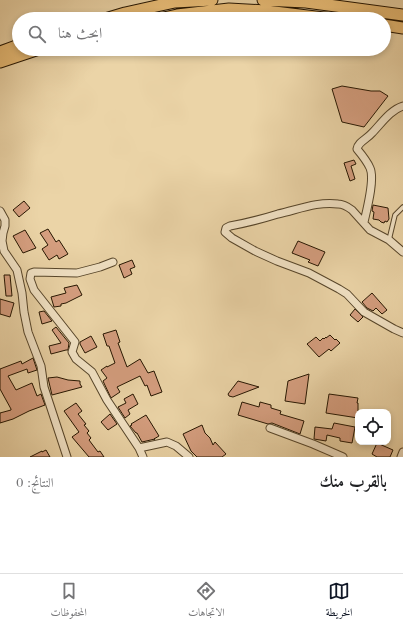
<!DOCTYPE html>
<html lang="ar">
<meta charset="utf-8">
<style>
:root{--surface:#fff;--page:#f6f6f6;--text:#202124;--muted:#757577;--line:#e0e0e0;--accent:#111827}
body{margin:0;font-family:"Old Standard TT",Amiri,serif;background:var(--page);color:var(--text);direction:rtl}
.controls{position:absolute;right:12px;bottom:12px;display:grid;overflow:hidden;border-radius:8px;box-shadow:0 2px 6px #0003}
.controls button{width:36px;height:36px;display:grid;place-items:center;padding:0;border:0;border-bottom:1px solid var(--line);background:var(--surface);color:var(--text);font:20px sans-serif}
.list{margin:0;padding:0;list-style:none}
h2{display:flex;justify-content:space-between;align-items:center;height:52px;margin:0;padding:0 16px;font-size:17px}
h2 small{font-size:13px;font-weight:400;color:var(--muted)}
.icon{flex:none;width:22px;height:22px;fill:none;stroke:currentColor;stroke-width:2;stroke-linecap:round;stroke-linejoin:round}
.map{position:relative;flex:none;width:403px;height:457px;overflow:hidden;direction:ltr}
.search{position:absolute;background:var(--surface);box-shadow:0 2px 6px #0003;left:12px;right:12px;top:12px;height:44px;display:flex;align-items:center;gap:10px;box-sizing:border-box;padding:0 14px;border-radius:22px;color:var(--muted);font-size:15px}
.sheet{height:116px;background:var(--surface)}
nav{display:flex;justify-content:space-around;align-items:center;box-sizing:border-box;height:56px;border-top:1px solid var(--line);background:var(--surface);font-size:11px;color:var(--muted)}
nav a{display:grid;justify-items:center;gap:2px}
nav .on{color:var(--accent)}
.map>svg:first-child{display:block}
.building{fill:#d59e7f;stroke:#251500}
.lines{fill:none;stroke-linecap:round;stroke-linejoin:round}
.service-casing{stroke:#56452a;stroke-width:5.5}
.minor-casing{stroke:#56452a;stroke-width:9}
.trunk-casing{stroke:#251500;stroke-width:13}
.service{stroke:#f2e3c6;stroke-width:3.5}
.minor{stroke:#f2e3c6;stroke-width:7}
.trunk{stroke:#e6ba74;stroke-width:11}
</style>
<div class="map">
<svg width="403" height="457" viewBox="0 0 403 457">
<rect width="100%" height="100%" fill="#ebd4a7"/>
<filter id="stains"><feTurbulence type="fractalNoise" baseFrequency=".005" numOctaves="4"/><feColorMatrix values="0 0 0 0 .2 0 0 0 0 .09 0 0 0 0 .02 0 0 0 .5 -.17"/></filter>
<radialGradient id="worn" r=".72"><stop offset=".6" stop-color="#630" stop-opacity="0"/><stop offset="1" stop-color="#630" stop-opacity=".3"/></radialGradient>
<path class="building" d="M 342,86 L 371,91 L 380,91 L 388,96 L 364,127 L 342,122 L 332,89 Z
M 354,160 L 356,164 L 351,166 L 355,179 L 350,181 L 344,163 Z
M 24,201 L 30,208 L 19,217 L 13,210 Z
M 373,205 L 388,208 L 389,219 L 387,222 L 385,221 L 384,223 L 381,222 L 379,220 L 373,219 L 374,212 L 372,211 Z
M 48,229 L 56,242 L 59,240 L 68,254 L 59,259 L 57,255 L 49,260 L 42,249 L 48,245 L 40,233 Z
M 25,230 L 36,248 L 23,253 L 13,236 Z
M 298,241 L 325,252 L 318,266 L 308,262 L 310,260 L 292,253 Z
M 132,260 L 135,267 L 130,269 L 132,274 L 124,278 L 119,265 Z
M 4,275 L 10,275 L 12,296 L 6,296 Z
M 77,285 L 82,295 L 66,303 L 61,304 L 61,306 L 54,307 L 51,297 L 66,293 L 64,288 Z
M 372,293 L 387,310 L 382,314 L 376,308 L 373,311 L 367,308 L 362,302 Z
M 0,299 L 14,303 L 10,317 L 0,314 Z
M 355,309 L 363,317 L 358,322 L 350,315 Z
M 44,311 L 52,321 L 42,324 L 39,312 Z
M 56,327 L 69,343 L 68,350 L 66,350 L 51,354 L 49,346 L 61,343 L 52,330 Z
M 116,330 L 120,342 L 118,343 L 127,367 L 140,359 L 148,373 L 154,371 L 162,392 L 151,396 L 147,385 L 145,386 L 140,376 L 117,387 L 120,392 L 111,398 L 103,381 L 107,378 L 101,370 L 107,366 L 107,367 L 115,363 L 109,346 L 107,346 L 103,334 Z
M 330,335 L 335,340 L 336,339 L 340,343 L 331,351 L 329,349 L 319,357 L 307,344 L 316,337 L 320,341 L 323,338 L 324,339 L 326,337 L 326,338 Z
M 91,336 L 97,347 L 85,353 L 80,344 L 80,342 Z
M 33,358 L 37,370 L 28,373 L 27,369 L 8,376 L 16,390 L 32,383 L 37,396 L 41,394 L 45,405 L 29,411 L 13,419 L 0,423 L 0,413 L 11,410 L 11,409 L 0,389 L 0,369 L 21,361 L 22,364 Z
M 309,374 L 305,404 L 285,401 L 288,381 Z
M 57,377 L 68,380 L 80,381 L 80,384 L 82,387 L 52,395 L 48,378 Z
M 238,381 L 259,387 L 233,397 L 229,396 L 228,394 Z
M 133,394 L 138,404 L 128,410 L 130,414 L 125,418 L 118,407 L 126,403 L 124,399 Z
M 329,394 L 358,398 L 357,403 L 358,403 L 358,418 L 326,413 Z
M 242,402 L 259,407 L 260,402 L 271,405 L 271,408 L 281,411 L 280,414 L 304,421 L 300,434 L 272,423 L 268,424 L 238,415 Z
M 76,403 L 82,411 L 78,414 L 86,424 L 84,425 L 89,431 L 87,433 L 91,438 L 89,440 L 98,452 L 100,451 L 104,457 L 89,457 L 72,437 L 79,432 L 64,411 Z
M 110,414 L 117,424 L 108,430 L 101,422 Z
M 146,415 L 159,436 L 154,439 L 155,439 L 142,442 L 137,433 L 136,433 L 130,426 L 132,425 L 131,424 Z
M 334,423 L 355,427 L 352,443 L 340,441 L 340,438 L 327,435 L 326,441 L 314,439 L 315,427 L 332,429 Z
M 202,425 L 205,433 L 210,438 L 213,445 L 215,442 L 226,454 L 222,457 L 197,457 L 191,451 L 183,434 Z
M 377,443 L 393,450 L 390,457 L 377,457 L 372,454 Z
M 46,450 L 50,457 L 30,457 L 42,451 L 42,452 Z"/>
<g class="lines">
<defs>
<path id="service" d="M 389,240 L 395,215 L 403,207"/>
<path id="minor" d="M 0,211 L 5,220 L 5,226 L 3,233 L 2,241 L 4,251 L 17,270 L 22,293 L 24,312 L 28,332 L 41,366 L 44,387 L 67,457
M 364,222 C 367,209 375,179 370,168 C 367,161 362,155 357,149 C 358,142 367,139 372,133 C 381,124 390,110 403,106
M 403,252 L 389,240 L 370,230 L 352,210 C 348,207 343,204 338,204 C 318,201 297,210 278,214 C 262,219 246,223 230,226 L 226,228 L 225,232 L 232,238 L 255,251 L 277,261 L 309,273 L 339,289 L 347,294 L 364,312 L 394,329 L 403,333
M 113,262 L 100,267 L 77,273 L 34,272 L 31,273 L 30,279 L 34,290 L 75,342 L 72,352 L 76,359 L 92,372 L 107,400 L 139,448 L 143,457
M 270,428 L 313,444 L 343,457
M 139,448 L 167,442 L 176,446 L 189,457
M 401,457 L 403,452"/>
<path id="trunk" d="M 263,0 L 306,2 L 403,15
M 105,19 L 125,13 L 175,2 L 212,0
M 159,19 L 177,15 L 229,9 L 266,11 L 332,19
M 384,25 L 403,28
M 0,52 L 19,45
M 0,62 L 39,49"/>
</defs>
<use href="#service" class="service-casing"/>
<use href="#minor" class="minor-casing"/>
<use href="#trunk" class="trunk-casing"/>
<use href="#service" class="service"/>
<use href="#minor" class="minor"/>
<use href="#trunk" class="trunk"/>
</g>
<rect width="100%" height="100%" filter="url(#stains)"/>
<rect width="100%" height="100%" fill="url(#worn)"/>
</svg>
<div class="controls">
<button><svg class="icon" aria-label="locate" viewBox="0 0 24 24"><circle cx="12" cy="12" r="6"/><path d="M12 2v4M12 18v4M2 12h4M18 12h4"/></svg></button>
</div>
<div class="search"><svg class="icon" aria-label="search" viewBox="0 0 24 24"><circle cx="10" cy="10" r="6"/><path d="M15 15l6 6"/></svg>ابحث هنا</div>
</div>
<section class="sheet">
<h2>بالقرب منك<small>النتائج: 0</small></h2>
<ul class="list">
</ul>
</section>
<nav>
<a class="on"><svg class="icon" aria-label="map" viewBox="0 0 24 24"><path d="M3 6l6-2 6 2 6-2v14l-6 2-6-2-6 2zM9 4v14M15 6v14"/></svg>الخريطة</a>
<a><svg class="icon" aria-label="directions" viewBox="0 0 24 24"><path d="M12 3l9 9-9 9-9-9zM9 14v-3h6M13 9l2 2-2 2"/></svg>الاتجاهات</a>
<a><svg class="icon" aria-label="saved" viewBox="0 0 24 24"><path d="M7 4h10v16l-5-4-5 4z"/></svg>المحفوظات</a>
</nav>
